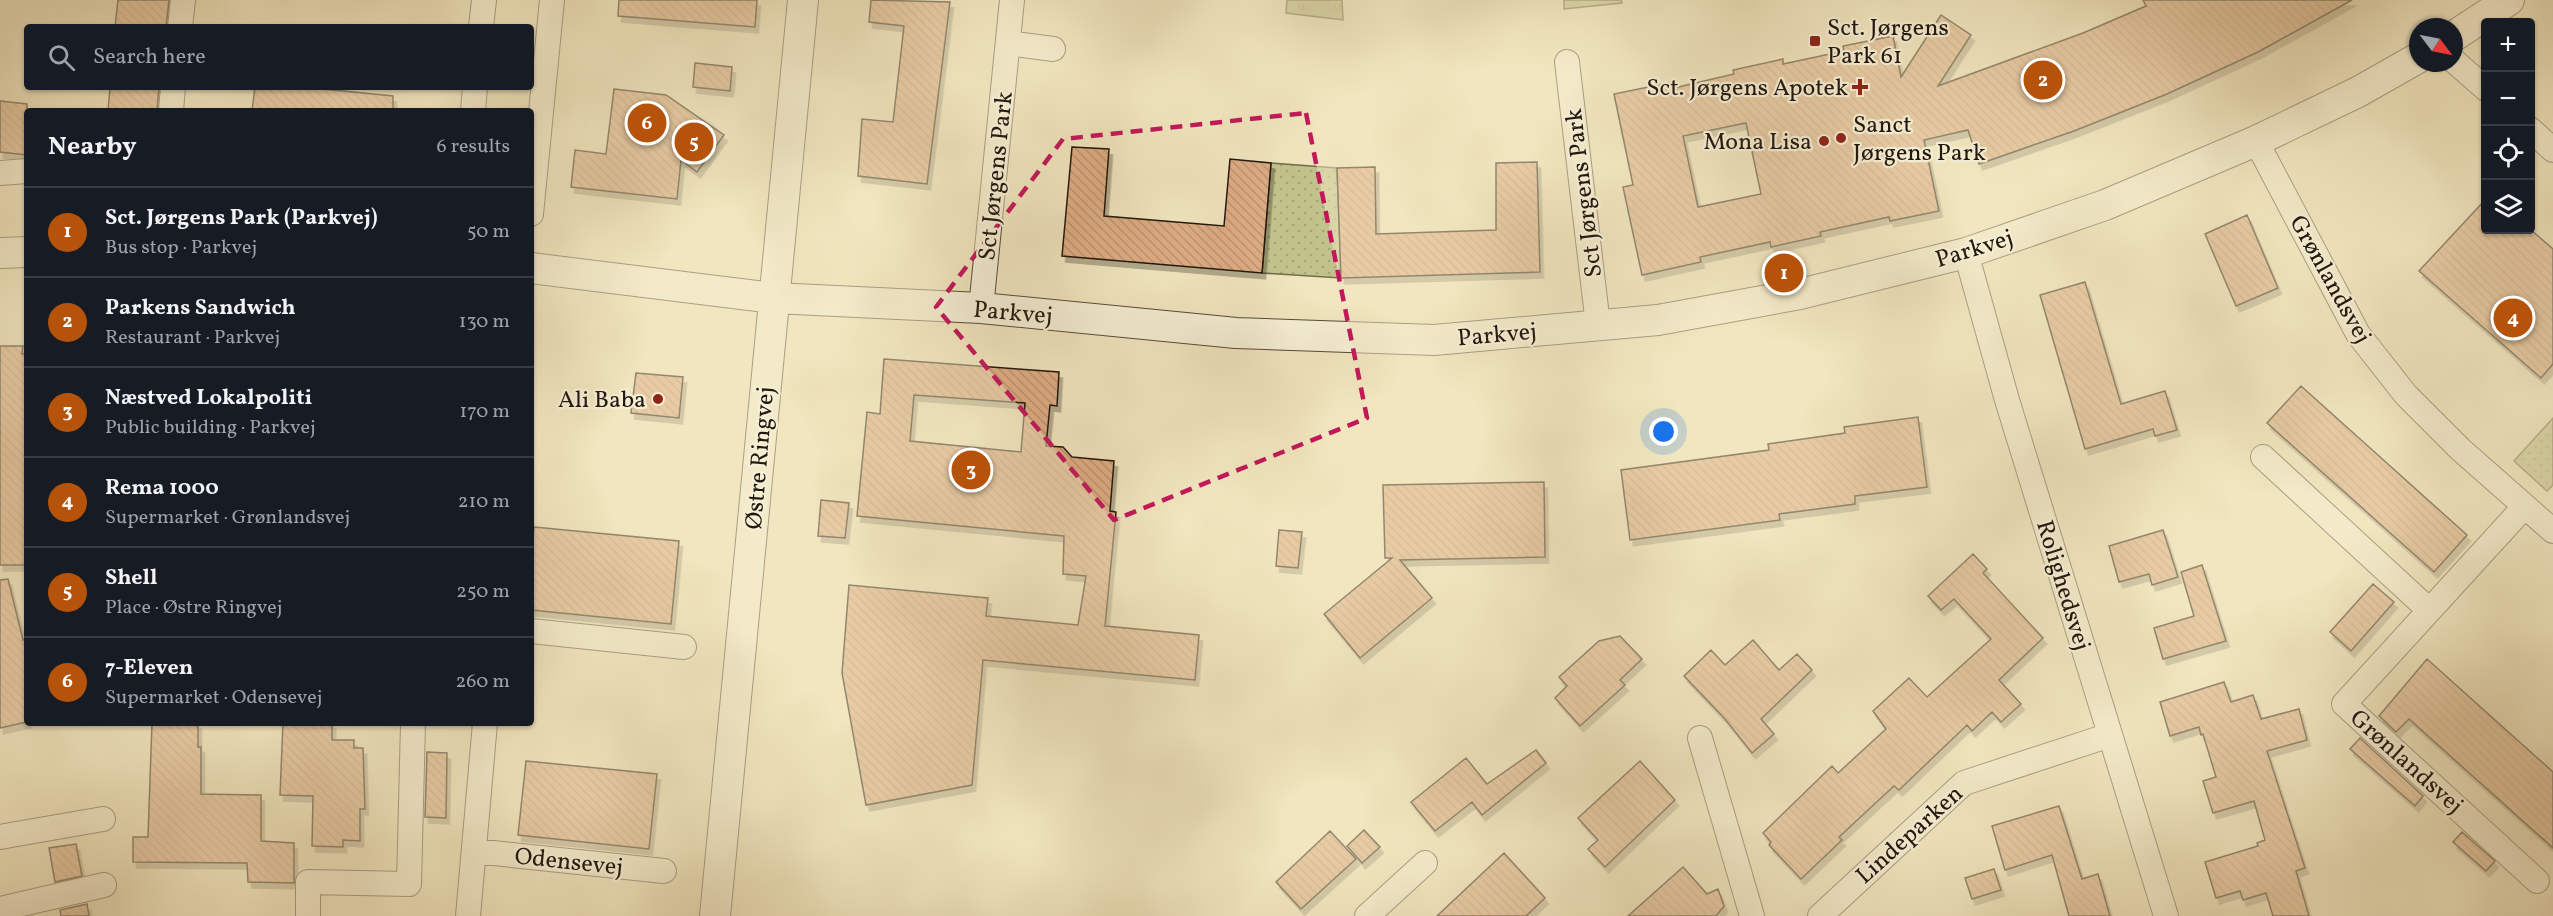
<!DOCTYPE html>
<meta charset="utf-8">
<style>
:root{--surface:#171b24;--page:#20242c;--text:#f1f3f6;--muted:#9ea1a6;--line:#363941;--accent:#b45309}
body{margin:0;font-family:Vollkorn,serif;background:var(--page);color:var(--text)}
.controls{position:absolute;right:18px;top:18px;display:grid;overflow:hidden;border-radius:6px;box-shadow:0 2px 4px #0004}
.controls button{width:54px;height:54px;display:grid;place-items:center;padding:0;border:0;border-bottom:2px solid var(--line);background:var(--surface);color:var(--text);font:30px sans-serif}
.compass{position:absolute;left:2409px;top:18px;width:54px;height:54px;border-radius:50%;background:var(--surface);box-shadow:0 2px 4px #0004;rotate:122deg}
.you{position:absolute;left:1664px;top:432px;width:21px;height:21px;margin:-15px;border:4px solid #fff;border-radius:50%;background:#1a73e8;box-shadow:0 0 0 9px #1a73e833}
.badge{display:grid;place-items:center;width:39px;height:39px;border-radius:50%;background:var(--accent);color:#fff;font-size:20px;font-weight:700}
.pin{position:absolute;translate:-50% -50%;border:3px solid #fff;box-shadow:0 2px 6px #0006}
.list{margin:0;padding:0;list-style:none}
h2{display:flex;justify-content:space-between;align-items:center;height:78px;margin:0;padding:0 24px;font-size:26px}
h2 small{font-size:20px;font-weight:400;color:var(--muted)}
.list li{display:grid;grid-template-columns:39px 1fr auto;gap:18px;align-items:center;box-sizing:border-box;height:90px;padding:0 24px;border-top:2px solid var(--line)}
.list b{display:block;font-size:22px;white-space:nowrap}
.list p{margin:0;font-size:20px;white-space:nowrap;color:var(--muted)}
.list em{font-size:20px;font-style:normal;color:var(--muted)}
.icon{flex:none;width:33px;height:33px;fill:none;stroke:currentColor;stroke-width:2;stroke-linecap:round;stroke-linejoin:round}
.map{position:relative;flex:none;width:2553px;height:916px;overflow:hidden}
.search{position:absolute;background:var(--surface);box-shadow:0 2px 4px #0004;left:24px;top:24px;width:510px;height:66px;display:flex;align-items:center;gap:15px;box-sizing:border-box;padding:0 21px;border-radius:6px;color:var(--muted);font-size:22px}
.panel{position:absolute;background:var(--surface);box-shadow:0 2px 4px #0004;left:24px;top:108px;width:510px;height:618px;border-radius:6px}
.map>svg:first-child{display:block}
.grass{fill:url(#grass-dots);stroke:#726d4c;stroke-width:1.5}
.park{fill:url(#park-tufts);stroke:#726d4c;stroke-width:1.5}
.building{fill:url(#building-back-hatch);stroke:#21170d;stroke-width:1.5;fill-rule:evenodd;filter:url(#shadow)}
.lines{fill:none;stroke-linecap:round;stroke-linejoin:round}
.minor-casing{stroke:#554b3a;stroke-width:26}
.tertiary-casing{stroke:#554b3a;stroke-width:32}
.minor{stroke:#f6efd5;stroke-width:24}
.tertiary{stroke:#f6efd5;stroke-width:30}
.marked{fill:none;stroke:#c2185b;stroke-width:4.5;stroke-dasharray:12 8;stroke-linejoin:round}
.poi-dot{fill:#8f2418;stroke:#f6efd5;stroke-width:2}
.labels{text-anchor:middle;stroke-width:4.5;stroke-linejoin:round;paint-order:stroke}
.poi-label{font-size:24px;fill:#21170d;stroke:#f6efd5;text-anchor:end}
.street-label{font-size:24px;fill:#21170d;stroke:#f6efd5}
</style>
<div class="map">
<svg width="2553" height="916" viewBox="0 0 2553 916">
<defs>
<pattern id="grass-dots" width="8" height="8" patternUnits="userSpaceOnUse" patternTransform="scale(1.5)"><rect width="8" height="8" fill="#c2c38c"/><path d="M2 2h.1M6 6h.1" fill="none" stroke="#a6a778" stroke-width="1.8" stroke-linecap="round"/></pattern>
<pattern id="park-tufts" width="24" height="20" patternUnits="userSpaceOnUse" patternTransform="scale(1.5)"><rect width="24" height="20" fill="#c2c38c"/><path d="M3 7l-1-3M5 7V3M7 7l1-3M15 17l-1-3M17 17v-4M19 17l1-3" fill="none" stroke="#a6a778"/></pattern>
<pattern id="building-back-hatch" width="6" height="6" patternUnits="userSpaceOnUse" patternTransform="scale(1.5)"><rect width="6" height="6" fill="#deac84"/><path d="M-1 5l2 2M0 0l6 6M5-1l2 2" fill="none" stroke="#be9371"/></pattern>
<filter id="shadow"><feDropShadow dx="3.5" dy="6" stdDeviation="0" flood-color="#0004"/></filter>
</defs>
<rect width="100%" height="100%" fill="#f1e6bf"/>
<filter id="stains"><feTurbulence type="fractalNoise" baseFrequency=".00333" numOctaves="4"/><feColorMatrix values="0 0 0 0 .2 0 0 0 0 .09 0 0 0 0 .02 0 0 0 .5 -.17"/></filter>
<radialGradient id="worn" r=".72"><stop offset=".6" stop-color="#630" stop-opacity="0"/><stop offset="1" stop-color="#630" stop-opacity=".3"/></radialGradient>
<path class="grass" d="M 1271,163 L 1337,168 L 1341,278 L 1262,273 Z
M 2553,418 L 2553,485 L 2547,491 L 2514,461 Z"/>
<path class="park" d="M 1287,0 L 1342,0 L 1343,20 L 1286,13 Z
M 1564,0 L 1621,0 L 1622,3 L 1564,9 Z"/>
<path class="building" d="M 118,0 L 169,0 L 166,27 L 115,27 Z
M 619,0 L 757,0 L 755,27 L 618,16 Z
M 871,0 L 950,2 L 927,184 L 858,176 L 862,119 L 893,122 L 904,26 L 869,22 Z
M 2143,0 L 2352,0 L 2258,52 L 2167,94 L 2074,131 L 1979,164 L 1968,130 L 1924,140 L 1939,211 L 1890,221 L 1889,217 L 1820,232 L 1821,236 L 1771,247 L 1770,242 L 1700,257 L 1701,262 L 1642,275 L 1623,187 L 1633,185 L 1614,94 L 1673,82 L 1674,88 L 1734,74 L 1733,70 L 1783,59 L 1783,64 L 1844,51 L 1843,46 L 1893,36 L 1901,77 L 1941,15 L 1971,35 L 1938,86 L 2083,33 L 2146,6 ZM 1746,123 L 1761,194 L 1698,207 L 1683,136 Z
M 695,63 L 732,67 L 730,91 L 693,87 Z
M 110,87 L 159,87 L 157,111 L 108,111 Z
M 255,87 L 303,87 L 393,96 L 393,111 L 252,111 Z
M 614,89 L 666,95 L 724,135 L 697,172 L 681,160 L 677,199 L 571,187 L 575,150 L 606,154 Z
M 0,101 L 27,104 L 27,155 L 0,152 Z
M 1072,147 L 1109,149 L 1104,216 L 1224,226 L 1230,159 L 1271,163 L 1262,273 L 1062,256 Z
M 1537,162 L 1540,272 L 1341,278 L 1337,168 L 1375,167 L 1376,234 L 1496,230 L 1496,163 Z
M 2486,199 L 2486,230 L 2531,230 L 2553,249 L 2553,364 L 2541,378 L 2419,271 Z
M 2247,215 L 2278,288 L 2236,306 L 2205,234 Z
M 2085,282 L 2121,404 L 2165,391 L 2177,430 L 2155,436 L 2153,429 L 2085,449 L 2040,295 Z
M 0,346 L 23,346 L 22,354 L 27,354 L 27,565 L 0,565 Z
M 884,359 L 1059,372 L 1057,406 L 1050,405 L 1046,446 L 1063,447 L 1072,457 L 1114,461 L 1110,511 L 1116,512 L 1105,626 L 1199,635 L 1195,680 L 983,660 L 972,785 L 866,805 L 842,673 L 849,585 L 988,598 L 986,616 L 1078,625 L 1086,576 L 1063,574 L 1064,536 L 857,516 L 867,412 L 880,414 ZM 914,395 L 1025,403 L 1021,452 L 910,441 Z
M 636,373 L 683,377 L 679,418 L 631,413 Z
M 2301,386 L 2467,535 L 2434,572 L 2267,423 Z
M 1918,417 L 1927,487 L 1855,496 L 1855,504 L 1779,514 L 1780,520 L 1630,540 L 1621,470 L 1769,450 L 1768,444 L 1845,433 L 1844,427 Z
M 1544,482 L 1545,557 L 1400,560 L 1432,598 L 1360,658 L 1324,614 L 1392,558 L 1385,558 L 1383,485 Z
M 821,500 L 849,503 L 845,538 L 818,536 Z
M 534,527 L 679,541 L 671,624 L 531,610 L 531,556 Z
M 1279,530 L 1302,532 L 1298,568 L 1276,566 Z
M 2163,530 L 2178,577 L 2152,585 L 2149,574 L 2119,582 L 2109,546 Z
M 1973,554 L 1987,569 L 1983,573 L 2043,638 L 1999,680 L 2021,704 L 2001,722 L 1992,712 L 1972,731 L 1967,725 L 1899,790 L 1894,786 L 1839,837 L 1842,840 L 1801,879 L 1769,845 L 1771,842 L 1763,833 L 1832,766 L 1838,773 L 1886,729 L 1873,711 L 1898,688 L 1909,678 L 1927,697 L 1991,639 L 1954,599 L 1941,610 L 1928,596 Z
M 2202,565 L 2226,641 L 2163,659 L 2154,628 L 2194,616 L 2181,572 Z
M 8,579 L 23,640 L 27,639 L 27,722 L 0,728 L 0,580 Z
M 2373,584 L 2394,602 L 2351,651 L 2330,632 Z
M 1620,636 L 1642,659 L 1620,680 L 1625,685 L 1580,726 L 1555,698 L 1567,686 L 1559,677 L 1599,641 Z
M 1753,640 L 1779,670 L 1797,654 L 1812,670 L 1761,719 L 1774,734 L 1752,753 L 1725,719 L 1684,676 L 1711,650 L 1725,665 Z
M 2427,659 L 2553,772 L 2553,848 L 2409,719 L 2396,732 L 2379,716 Z
M 2224,682 L 2231,702 L 2253,695 L 2261,719 L 2299,709 L 2307,740 L 2267,751 L 2305,868 L 2296,871 L 2309,916 L 2273,916 L 2266,893 L 2243,900 L 2240,891 L 2216,898 L 2205,862 L 2258,846 L 2257,843 L 2265,840 L 2254,801 L 2213,813 L 2203,781 L 2216,777 L 2203,734 L 2201,735 L 2199,727 L 2170,736 L 2160,702 Z
M 152,723 L 198,723 L 198,747 L 201,747 L 201,794 L 261,795 L 261,841 L 294,843 L 294,883 L 248,882 L 247,863 L 133,862 L 133,837 L 148,837 Z
M 283,723 L 332,723 L 332,740 L 354,740 L 354,748 L 363,748 L 365,809 L 360,809 L 360,841 L 343,840 L 343,847 L 312,846 L 313,796 L 280,795 Z
M 2360,738 L 2423,796 L 2415,806 L 2350,749 Z
M 1536,750 L 1546,763 L 1482,815 L 1472,802 L 1435,831 L 1411,802 L 1466,758 L 1487,784 Z
M 427,752 L 447,753 L 446,818 L 425,817 Z
M 526,761 L 657,774 L 649,849 L 518,835 Z
M 1640,761 L 1675,800 L 1605,867 L 1588,849 L 1598,840 L 1578,818 Z
M 2059,806 L 2082,879 L 2098,874 L 2110,916 L 2069,916 L 2052,855 L 2005,870 L 1992,826 Z
M 1364,830 L 1380,847 L 1362,863 L 1347,846 Z
M 1330,831 L 1356,859 L 1301,909 L 1276,882 Z
M 2462,832 L 2495,861 L 2486,871 L 2453,842 Z
M 76,844 L 82,876 L 55,882 L 49,848 Z
M 1504,853 L 1545,898 L 1526,916 L 1437,916 Z
M 1683,867 L 1707,894 L 1718,889 L 1724,906 L 1716,916 L 1628,916 Z
M 1994,869 L 2001,890 L 1972,899 L 1965,878 Z
M 87,904 L 89,916 L 61,916 L 60,910 Z"/>
<g class="lines">
<defs>
<path id="minor" d="M 180,27 L 183,0
M 481,27 L 484,0
M 1008,43 L 1053,49
M 2454,61 L 2486,89
M 1567,62 L 1598,325
M 171,111 L 173,87
M 473,111 L 475,87
M 2530,129 L 2553,150
M 2256,141 L 2358,334 L 2406,395 L 2460,449 L 2553,531
M 0,173 L 27,171
M 531,214 L 552,0
M 1966,253 L 2007,400 L 2166,916
M 981,308 L 1012,0
M 2263,457 L 2429,610
M 2525,506 L 2344,704 L 2537,881
M 531,631 L 684,647
M 1700,738 L 1752,916
M 0,837 L 103,819
M 474,851 L 664,871
M 0,909 L 104,885
M 308,916 L 308,882 L 409,884 L 413,723
M 468,916 L 485,723
M 1367,916 L 1425,863
M 1820,916 L 1964,783 L 2110,735"/>
<path id="tertiary" d="M 2454,36 L 2509,0
M 0,253 L 27,252
M 531,268 L 774,298 L 981,308 L 1236,333 L 1434,340 L 1658,320 L 1800,294 L 1966,253 L 2105,205 L 2256,141 L 2358,92 L 2418,58
M 715,916 L 803,0"/>
</defs>
<use href="#minor" class="minor-casing"/>
<use href="#tertiary" class="tertiary-casing"/>
<use href="#minor" class="minor"/>
<use href="#tertiary" class="tertiary"/>
</g>
<path d="M0 0H2553V916H0ZM 1306,113 L 1367,418 L 1114,520 L 936,307 L 1063,139 Z" fill="#f1e6bf" fill-opacity=".55" fill-rule="evenodd"/>
<path class="marked" d="M 1306,113 L 1367,418 L 1114,520 L 936,307 L 1063,139 Z"/>
<g class="poi-dot">
<rect x="1809" y="35" width="12" height="12" rx="3"/>
<path d="M1857 78h6v6h6v6h-6v6h-6v-6h-6v-6h6z"/>
<circle cx="1841" cy="138" r="6"/>
<circle cx="1824" cy="141" r="6"/>
<circle cx="658" cy="399" r="6"/>
</g>
<g class="labels">
<g class="poi-label">
<text x="1827" y="35" text-anchor="start">Sct. Jørgens<tspan x="1827" dy="28">Park 61</tspan></text>
<text x="1848" y="95">Sct. Jørgens Apotek</text>
<text x="1853" y="132" text-anchor="start">Sanct<tspan x="1853" dy="28">Jørgens Park</tspan></text>
<text x="1812" y="149">Mona Lisa</text>
<text x="646" y="407">Ali Baba</text>
</g>
<g class="street-label">
<text transform="translate(995 176) rotate(-84)" y="8">Sct Jørgens Park</text>
<text transform="translate(1583 193) rotate(-97)" y="8">Sct Jørgens Park</text>
<text transform="translate(1974 248) rotate(-17)" y="8">Parkvej</text>
<text transform="translate(2331 279) rotate(61)" y="8">Grønlandsvej</text>
<text transform="translate(1013 312) rotate(5)" y="8">Parkvej</text>
<text transform="translate(1497 334) rotate(-5)" y="8">Parkvej</text>
<text transform="translate(759 458) rotate(-85)" y="8">Østre Ringvej</text>
<text transform="translate(2064 585) rotate(73)" y="8">Rolighedsvej</text>
<text transform="translate(2407 761) rotate(42)" y="8">Grønlandsvej</text>
<text transform="translate(1909 834) rotate(-42)" y="8">Lindeparken</text>
<text transform="translate(569 861) rotate(6)" y="8">Odensevej</text>
</g>
</g>
<rect width="100%" height="100%" filter="url(#stains)"/>
<rect width="100%" height="100%" fill="url(#worn)"/>
</svg>
<div class="controls">
<button>+</button>
<button>−</button>
<button><svg class="icon" aria-label="locate" viewBox="0 0 24 24"><circle cx="12" cy="12" r="6"/><path d="M12 2v4M12 18v4M2 12h4M18 12h4"/></svg></button>
<button><svg class="icon" aria-label="layers" viewBox="0 0 24 24"><path d="M12 4l9 5-9 5-9-5zM3 14l9 5 9-5"/></svg></button>
</div>
<svg class="compass" viewBox="-18 -18 36 36"><path d="M0-13l5 13h-10z" fill="#e53935"/><path d="M0 13l5-13h-10z" fill="#9ea1a6"/></svg>
<div class="you"></div>
<div class="pin badge" style="left:1784px;top:273px">1</div>
<div class="pin badge" style="left:2043px;top:80px">2</div>
<div class="pin badge" style="left:971px;top:470px">3</div>
<div class="pin badge" style="left:2513px;top:318px">4</div>
<div class="pin badge" style="left:694px;top:142px">5</div>
<div class="pin badge" style="left:647px;top:123px">6</div>
<div class="search"><svg class="icon" aria-label="search" viewBox="0 0 24 24"><circle cx="10" cy="10" r="6"/><path d="M15 15l6 6"/></svg>Search here</div>
<section class="panel">
<h2>Nearby<small>6 results</small></h2>
<ul class="list">
<li><span class="badge">1</span><div><b>Sct. Jørgens Park (Parkvej)</b><p>Bus stop · Parkvej</p></div><em>50 m</em></li>
<li><span class="badge">2</span><div><b>Parkens Sandwich</b><p>Restaurant · Parkvej</p></div><em>130 m</em></li>
<li><span class="badge">3</span><div><b>Næstved Lokalpoliti</b><p>Public building · Parkvej</p></div><em>170 m</em></li>
<li><span class="badge">4</span><div><b>Rema 1000</b><p>Supermarket · Grønlandsvej</p></div><em>210 m</em></li>
<li><span class="badge">5</span><div><b>Shell</b><p>Place · Østre Ringvej</p></div><em>250 m</em></li>
<li><span class="badge">6</span><div><b>7-Eleven</b><p>Supermarket · Odensevej</p></div><em>260 m</em></li>
</ul>
</section>
</div>
